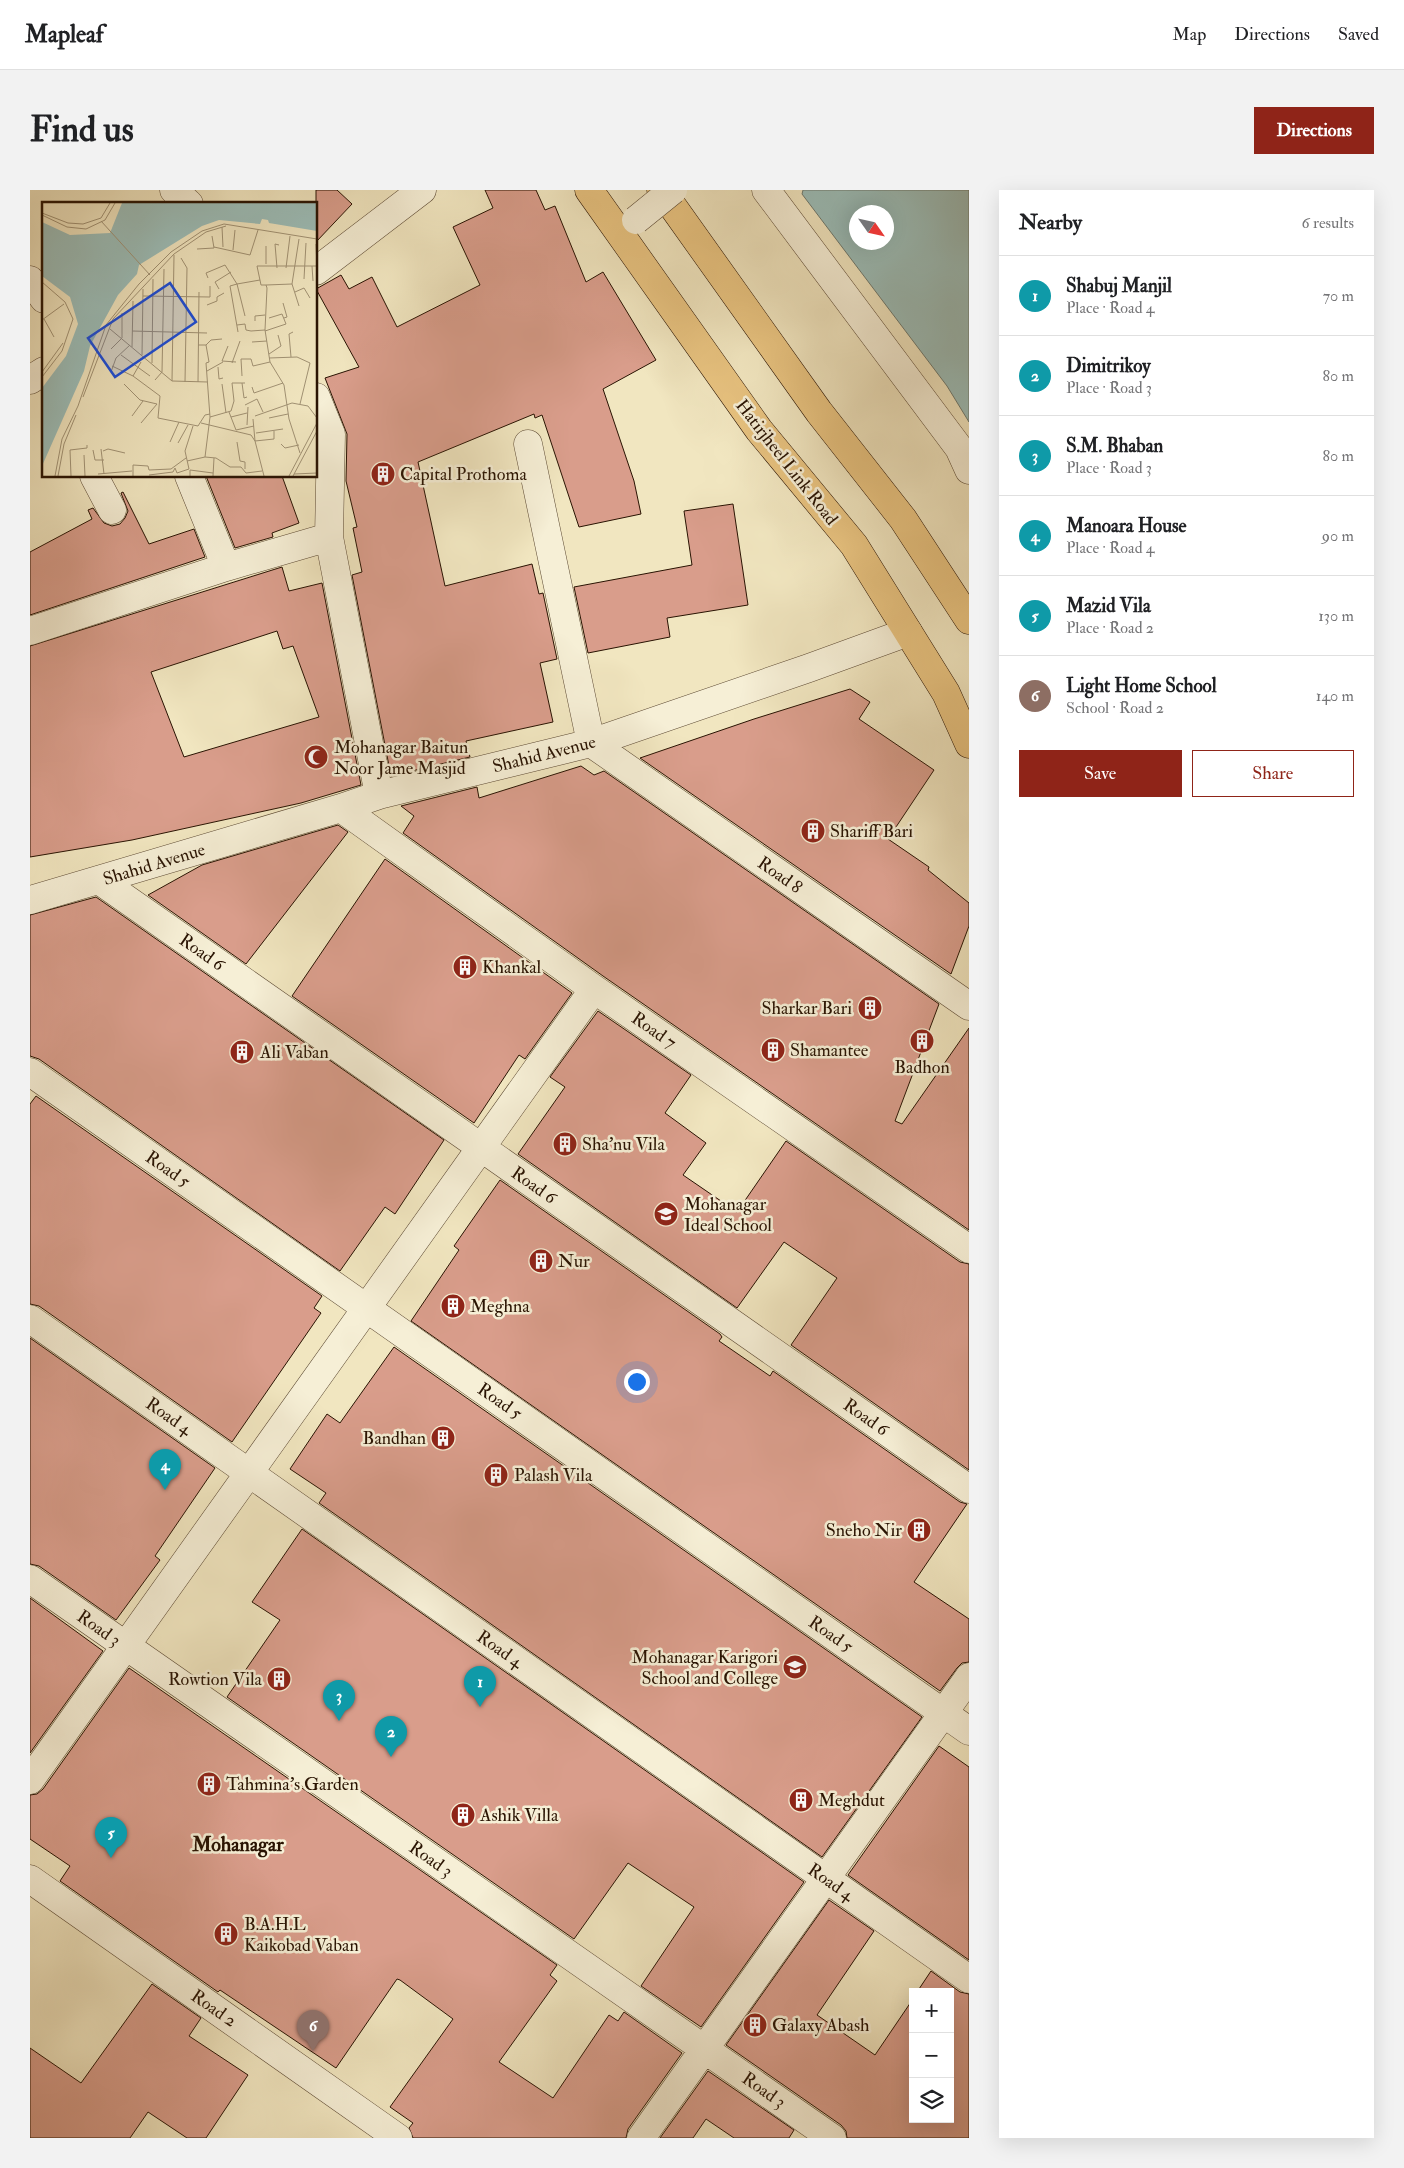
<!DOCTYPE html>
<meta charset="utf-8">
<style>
:root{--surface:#fff;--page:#f2f2f2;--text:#202124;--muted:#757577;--line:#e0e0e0;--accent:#8f2418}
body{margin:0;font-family:"IM FELL Double Pica",serif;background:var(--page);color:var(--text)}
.controls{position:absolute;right:15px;bottom:15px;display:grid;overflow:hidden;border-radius:0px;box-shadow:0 5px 20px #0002}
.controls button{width:45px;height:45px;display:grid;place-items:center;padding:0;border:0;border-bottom:1px solid var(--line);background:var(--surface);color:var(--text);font:25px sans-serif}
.compass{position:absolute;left:819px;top:15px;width:45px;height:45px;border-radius:50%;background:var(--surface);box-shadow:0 5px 20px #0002;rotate:124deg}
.you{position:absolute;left:606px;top:1191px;width:18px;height:18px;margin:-12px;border:4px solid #fff;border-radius:50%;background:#1a73e8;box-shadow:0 0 0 8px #1a73e833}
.badge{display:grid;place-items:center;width:32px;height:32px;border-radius:50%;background:var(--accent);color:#fff;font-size:16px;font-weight:700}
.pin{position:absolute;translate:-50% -41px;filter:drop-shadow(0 1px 2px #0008)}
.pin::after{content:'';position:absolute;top:26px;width:18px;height:15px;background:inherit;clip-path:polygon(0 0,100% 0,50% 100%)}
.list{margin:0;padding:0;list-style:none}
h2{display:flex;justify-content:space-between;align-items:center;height:65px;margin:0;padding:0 20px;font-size:21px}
h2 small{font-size:16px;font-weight:400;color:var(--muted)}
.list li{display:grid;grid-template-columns:32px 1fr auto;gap:15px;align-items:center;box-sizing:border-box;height:80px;padding:0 20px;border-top:1px solid var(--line)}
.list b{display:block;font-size:19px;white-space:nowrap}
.list p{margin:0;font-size:16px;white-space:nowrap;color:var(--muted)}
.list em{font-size:16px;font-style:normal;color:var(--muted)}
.actions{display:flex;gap:10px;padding:15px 20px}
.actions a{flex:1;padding:11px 0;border:1px solid var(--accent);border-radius:0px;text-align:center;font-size:18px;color:var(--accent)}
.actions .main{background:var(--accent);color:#fff}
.icon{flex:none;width:28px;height:28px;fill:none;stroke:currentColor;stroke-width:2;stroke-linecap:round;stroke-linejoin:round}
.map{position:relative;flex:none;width:939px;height:1948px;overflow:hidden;border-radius:0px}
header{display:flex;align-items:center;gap:30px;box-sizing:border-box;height:70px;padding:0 25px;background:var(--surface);border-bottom:1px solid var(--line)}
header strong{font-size:24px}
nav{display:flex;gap:28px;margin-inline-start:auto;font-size:18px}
.intro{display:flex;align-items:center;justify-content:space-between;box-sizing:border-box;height:120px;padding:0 30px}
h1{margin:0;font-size:35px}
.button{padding:12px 22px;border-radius:0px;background:var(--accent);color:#fff;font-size:18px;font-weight:700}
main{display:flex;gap:30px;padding:0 30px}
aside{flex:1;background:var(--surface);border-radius:0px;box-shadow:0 5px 20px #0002}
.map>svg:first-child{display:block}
.water{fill:#9cbeb9;stroke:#6e7a70;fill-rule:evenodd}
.building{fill:#d99d8b;stroke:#291302;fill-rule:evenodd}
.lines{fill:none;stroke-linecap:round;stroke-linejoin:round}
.minor-casing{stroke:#5b4832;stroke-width:29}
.major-casing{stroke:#291302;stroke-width:29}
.minor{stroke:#f6efd6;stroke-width:28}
.major{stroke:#e8c380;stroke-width:28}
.minor-bridge-casing{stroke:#5b4832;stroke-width:29;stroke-linecap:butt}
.minor-bridge{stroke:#f6efd6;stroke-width:28}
.labels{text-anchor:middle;stroke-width:5;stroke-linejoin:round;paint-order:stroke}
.street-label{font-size:18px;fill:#291302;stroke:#f6efd6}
.poi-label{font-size:18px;fill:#291302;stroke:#f6efd6;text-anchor:start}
.quarter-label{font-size:20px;font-weight:bold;fill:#291302;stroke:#f6efd6}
.inset-river{fill:none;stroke:#9cbeb9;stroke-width:2.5}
.inset-road{fill:none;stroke:#a19274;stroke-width:1}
.view{fill:#1d4ed8;fill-opacity:0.15;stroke:#1d4ed8;stroke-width:2.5}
.inset-edge{fill:none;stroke:#291302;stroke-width:2.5}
</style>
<header>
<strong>Mapleaf</strong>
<nav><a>Map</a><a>Directions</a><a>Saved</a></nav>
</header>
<div class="intro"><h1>Find us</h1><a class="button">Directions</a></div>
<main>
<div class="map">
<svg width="939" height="1948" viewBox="0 0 939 1948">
<rect width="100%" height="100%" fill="#f1e6c0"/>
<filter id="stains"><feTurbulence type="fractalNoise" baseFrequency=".004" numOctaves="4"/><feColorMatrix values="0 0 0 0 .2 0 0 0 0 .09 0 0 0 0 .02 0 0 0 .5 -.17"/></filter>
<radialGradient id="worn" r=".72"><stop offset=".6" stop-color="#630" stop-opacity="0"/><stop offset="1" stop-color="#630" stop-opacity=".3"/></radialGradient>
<path class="water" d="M 773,0 L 939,0 L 939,232 L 917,196 L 772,4 ZM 826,22 L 856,22 L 856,52 L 826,52 Z"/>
<path class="building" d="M 286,0 L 307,0 L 322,14 L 286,52 Z
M 455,0 L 506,0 L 515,20 L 525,16 L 556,92 L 573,82 L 626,170 L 573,199 L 604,291 L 611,324 L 549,337 L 512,225 L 505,228 L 504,224 L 388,272 L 415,396 L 502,374 L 509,404 L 513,403 L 527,469 L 510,473 L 523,532 L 436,551 L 440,567 L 361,586 L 322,385 L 332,382 L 323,338 L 327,337 L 316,291 L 317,244 L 295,188 L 329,177 L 286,99 L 311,85 L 319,99 L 342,87 L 367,137 L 450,95 L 423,37 L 463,18 Z
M 176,286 L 252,286 L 269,333 L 242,343 L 243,347 L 205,358 Z
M 93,302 L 119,354 L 164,339 L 175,367 L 0,425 L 0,362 L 62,329 L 58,320 L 63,318 L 74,333 L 82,336 L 90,334 L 95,328 L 98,321 L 91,303 Z
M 703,314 L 718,415 L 637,428 L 640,447 L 558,463 L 544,397 L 662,375 L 654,321 Z
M 252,377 L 259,401 L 292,393 L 331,595 L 271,613 L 102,650 L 0,667 L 0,456 ZM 247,441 L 253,459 L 263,456 L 289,527 L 154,567 L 121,482 Z
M 820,499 L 840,512 L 829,529 L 904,580 L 858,649 L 899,677 L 898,680 L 939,713 L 939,736 L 921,784 L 610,568 L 724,529 Z
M 551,576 L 564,585 L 574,581 L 909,814 L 865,931 L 872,934 L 939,838 L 939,1040 L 573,786 L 373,643 L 384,626 L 371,616 L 447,597 L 449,608 Z
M 308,635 L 318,642 L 216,774 L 118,705 L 172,675 Z
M 355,669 L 542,803 L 495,869 L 489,865 L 444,933 L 262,806 Z
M 66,707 L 414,950 L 365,1024 L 355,1017 L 310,1081 L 9,869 L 0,866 L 0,725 Z
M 568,821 L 661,885 L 635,923 L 676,953 L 653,985 L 707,1022 L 756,951 L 930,1072 L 939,1074 L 939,1280 L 761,1155 L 807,1088 L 754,1052 L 707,1118 L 488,964 L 535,897 L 520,887 Z
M 6,906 L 292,1106 L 284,1118 L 291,1123 L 202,1252 L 9,1116 L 0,1114 L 0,914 Z
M 470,990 L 690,1144 L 692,1147 L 689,1151 L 740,1186 L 743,1181 L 930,1312 L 937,1314 L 884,1392 L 939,1429 L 939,1472 L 932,1473 L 927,1478 L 910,1501 L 381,1131 L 429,1060 L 424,1056 Z
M 0,1148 L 185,1278 L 125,1366 L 130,1370 L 86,1430 L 9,1376 L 0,1374 Z
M 364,1157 L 892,1527 L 792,1667 L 289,1313 L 296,1303 L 260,1279 L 297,1224 L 310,1233 Z
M 272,1339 L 774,1692 L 671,1837 L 611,1796 L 664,1717 L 598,1673 L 544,1749 L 197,1507 L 250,1430 L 222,1412 Z
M 0,1408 L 73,1461 L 0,1563 Z
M 99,1478 L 527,1775 L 520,1785 L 527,1791 L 469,1872 L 523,1908 L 579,1825 L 588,1831 L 594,1822 L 652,1863 L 598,1939 L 596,1948 L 383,1948 L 379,1938 L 383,1933 L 360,1917 L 423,1829 L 370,1790 L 367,1789 L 306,1878 L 190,1800 L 188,1802 L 30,1691 L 40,1676 L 0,1649 L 0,1605 L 7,1604 L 13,1599 Z
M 909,1556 L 939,1577 L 939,1770 L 818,1685 Z
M 799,1710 L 844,1741 L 787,1825 L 845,1865 L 883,1809 L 883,1929 L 920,1929 L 920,1802 L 887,1802 L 901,1781 L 930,1802 L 939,1804 L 939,1948 L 817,1948 L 816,1941 L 811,1935 L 696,1855 Z
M 122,1794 L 171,1828 L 159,1846 L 218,1885 L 176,1948 L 157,1948 L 118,1922 L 100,1948 L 0,1948 L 0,1858 L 51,1893 Z
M 678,1881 L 764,1940 L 759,1948 L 704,1948 L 676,1929 L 663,1948 L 630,1948 Z"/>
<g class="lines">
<defs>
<path id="minor" d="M 144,0 L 159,14
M 736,0 L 929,258 L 939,280
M 286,81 L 392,0
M 0,90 L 14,109
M 0,190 L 14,181
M 286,207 L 301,244 L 299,347 L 349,605
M 498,254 L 561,553 L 939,816
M 64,286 L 82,320
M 159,286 L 196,377
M 0,441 L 196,377 L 299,347
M 311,618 L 564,799 L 939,1059
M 69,690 L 939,1299
M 0,710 L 311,618 L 349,605 L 561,553 L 779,478 L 878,442
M 0,882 L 939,1541
M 0,1129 L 939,1789
M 0,1389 L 802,1948
M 0,1590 L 564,799
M 0,1689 L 368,1948
M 611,1948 L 939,1487"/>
<path id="major" d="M 559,0 L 729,240 L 824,355 L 916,503 L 939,554
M 631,0 L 789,222 L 873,329 L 939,430"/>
</defs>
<use href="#minor" class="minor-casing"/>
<use href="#major" class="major-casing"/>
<use href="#minor" class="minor"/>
<use href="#major" class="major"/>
<defs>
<path id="minor-bridge" d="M 606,30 L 643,0"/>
</defs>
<use href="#minor-bridge" class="minor-bridge-casing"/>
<use href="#minor-bridge" class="minor-bridge"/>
</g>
<defs>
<symbol id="building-disc" viewBox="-11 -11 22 22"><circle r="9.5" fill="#8f2418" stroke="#f6efd6"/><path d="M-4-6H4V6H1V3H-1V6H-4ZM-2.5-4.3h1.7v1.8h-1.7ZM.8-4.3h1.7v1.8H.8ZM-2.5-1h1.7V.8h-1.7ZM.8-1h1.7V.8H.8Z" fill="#fff"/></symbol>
<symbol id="mosque-disc" viewBox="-11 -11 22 22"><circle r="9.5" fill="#8f2418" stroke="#f6efd6"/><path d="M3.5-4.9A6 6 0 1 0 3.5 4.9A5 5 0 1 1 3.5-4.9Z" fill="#fff"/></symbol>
<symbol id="school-disc" viewBox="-11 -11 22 22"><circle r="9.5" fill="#8f2418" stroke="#f6efd6"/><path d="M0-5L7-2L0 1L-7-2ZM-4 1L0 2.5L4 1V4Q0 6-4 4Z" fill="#fff"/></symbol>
<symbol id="university-disc" viewBox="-11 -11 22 22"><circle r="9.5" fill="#8f2418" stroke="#f6efd6"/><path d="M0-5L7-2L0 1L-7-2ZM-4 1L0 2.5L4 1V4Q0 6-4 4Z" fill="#fff"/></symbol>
</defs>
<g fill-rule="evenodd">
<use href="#building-disc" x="339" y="270" width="28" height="28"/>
<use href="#mosque-disc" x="272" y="553" width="28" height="28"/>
<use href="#building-disc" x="769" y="627" width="28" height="28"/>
<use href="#building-disc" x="421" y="763" width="28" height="28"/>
<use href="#building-disc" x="826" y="804" width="28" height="28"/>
<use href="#building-disc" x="878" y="837" width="28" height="28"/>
<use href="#building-disc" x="729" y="846" width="28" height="28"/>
<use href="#building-disc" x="198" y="848" width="28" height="28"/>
<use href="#building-disc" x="521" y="940" width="28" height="28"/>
<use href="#school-disc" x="622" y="1010" width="28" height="28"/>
<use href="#building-disc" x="497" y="1057" width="28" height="28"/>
<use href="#building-disc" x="409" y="1102" width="28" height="28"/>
<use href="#building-disc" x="399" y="1234" width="28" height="28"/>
<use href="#building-disc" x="452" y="1271" width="28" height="28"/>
<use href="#building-disc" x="875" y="1326" width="28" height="28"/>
<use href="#university-disc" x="751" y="1463" width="28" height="28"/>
<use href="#building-disc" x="235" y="1475" width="28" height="28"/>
<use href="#building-disc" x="165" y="1580" width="28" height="28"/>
<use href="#building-disc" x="757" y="1596" width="28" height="28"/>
<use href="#building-disc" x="419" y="1611" width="28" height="28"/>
<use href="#building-disc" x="182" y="1730" width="28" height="28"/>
<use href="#building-disc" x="711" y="1821" width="28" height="28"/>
</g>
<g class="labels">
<g class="street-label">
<text transform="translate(757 272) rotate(52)" y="6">Hatirjheel Link Road</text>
<text transform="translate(514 564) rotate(-14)" y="6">Shahid Avenue</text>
<text transform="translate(124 674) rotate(-17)" y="6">Shahid Avenue</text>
<text transform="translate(750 685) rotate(35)" y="6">Road 8</text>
<text transform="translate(172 762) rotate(35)" y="6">Road 6</text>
<text transform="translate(624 840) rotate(35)" y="6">Road 7</text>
<text transform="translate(138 979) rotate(35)" y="6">Road 5</text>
<text transform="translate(504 995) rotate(35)" y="6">Road 6</text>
<text transform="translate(470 1211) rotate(35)" y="6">Road 5</text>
<text transform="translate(139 1226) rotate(35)" y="6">Road 4</text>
<text transform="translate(836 1227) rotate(35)" y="6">Road 6</text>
<text transform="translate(69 1438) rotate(35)" y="6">Road 3</text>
<text transform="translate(801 1444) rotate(35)" y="6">Road 5</text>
<text transform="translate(470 1459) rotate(35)" y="6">Road 4</text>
<text transform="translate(401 1669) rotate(35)" y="6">Road 3</text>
<text transform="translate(801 1692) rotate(35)" y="6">Road 4</text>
<text transform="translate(184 1818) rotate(35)" y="6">Road 2</text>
<text transform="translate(734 1900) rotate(35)" y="6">Road 3</text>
</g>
<g class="poi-label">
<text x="370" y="290">Capital Prothoma</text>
<text x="304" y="563">Mohanagar Baitun<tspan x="304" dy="21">Noor Jame Masjid</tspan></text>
<text x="800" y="647">Shariff Bari</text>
<text x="452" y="783">Khankal</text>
<text x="822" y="824" text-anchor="end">Sharkar Bari</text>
<text x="760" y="866">Shamantee</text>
<text x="230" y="868">Ali Vaban</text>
<text x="892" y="883" text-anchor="middle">Badhon</text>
<text x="552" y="960">Sha'nu Vila</text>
<text x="654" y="1020">Mohanagar<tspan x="654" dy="21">Ideal School</tspan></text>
<text x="528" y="1077">Nur</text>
<text x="440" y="1122">Meghna</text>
<text x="396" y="1254" text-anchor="end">Bandhan</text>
<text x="484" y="1291">Palash Vila</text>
<text x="872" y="1346" text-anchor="end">Sneho Nir</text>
<text x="748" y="1473" text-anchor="end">Mohanagar Karigori<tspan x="748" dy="21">School and College</tspan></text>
<text x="232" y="1495" text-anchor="end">Rowtion Vila</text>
<text x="196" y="1600">Tahmina's Garden</text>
<text x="788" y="1616">Meghdut</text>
<text x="450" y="1631">Ashik Villa</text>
<text x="214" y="1740">B.A.H.L<tspan x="214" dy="21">Kaikobad Vaban</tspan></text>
<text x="742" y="1841">Galaxy Abash</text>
</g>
<g class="quarter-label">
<text x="208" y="1661">Mohanagar</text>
</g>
</g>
<g transform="translate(12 12)">
<rect width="275" height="275" fill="#f1e6c0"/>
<path d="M 80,1 L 275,1 L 275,29 L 227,21 L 226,18 L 220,17 L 218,22 L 177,18 L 160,24 L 97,63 L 95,72 L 76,93 L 48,144 L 42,169 L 0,264 L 0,186 L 24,154 L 36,122 L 28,95 L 0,74 L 0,20 L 28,33 L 68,31 Z" fill="#9cbeb9"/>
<path class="inset-river" d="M 189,1 L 275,16M 81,41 L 113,1M 0,218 L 28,159 L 50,95 L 67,57 L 78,44"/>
<path class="inset-road" d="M 0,11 L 26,21 L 41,22 L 59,16 L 68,1M 0,13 L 25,25 L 44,27 L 63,18 L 73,1M 59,19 L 108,73M 180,25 L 181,45M 274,42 L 275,64M 172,45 L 208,53 L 216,28M 155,47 L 172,46 L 170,34M 191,48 L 193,28M 139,56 L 145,66 L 143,180M 224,62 L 224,44M 270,64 L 271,79M 235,66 L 233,42 L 237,43M 244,66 L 248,34M 166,76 L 164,71 L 183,63 L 195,82 L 218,78M 262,77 L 264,41M 0,80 L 23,100 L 31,117 L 20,149 L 0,175M 195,82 L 188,84 L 196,130M 195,82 L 203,114M 250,82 L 257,37M 224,83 L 250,82 L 257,104M 177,87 L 173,80 L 189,70M 253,90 L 262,86 L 268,96M 101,94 L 168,95 L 168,84M 241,101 L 245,115 L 242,116M 165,103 L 175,99 L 175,95 L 182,91M 2,117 L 12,135M 0,118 L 22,102M 213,119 L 213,114 L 223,113M 195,123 L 203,122 L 204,128 L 209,129 L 223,128M 68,127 L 130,179 L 166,180M 90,129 L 165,131M 223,129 L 244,122 L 240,112 L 227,116M 210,140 L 225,139M 156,143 L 164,143 L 167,160 L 164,161 L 168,215 L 163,255M 164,143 L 169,138 L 180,137M 186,144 L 180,159 L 194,160M 90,145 L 91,99M 69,147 L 80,136 L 80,111M 227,152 L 239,144 L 236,133M 79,153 L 108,174M 100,153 L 101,87M 249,155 L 247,132 L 251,130M 227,156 L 255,155 L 268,161 L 258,202M 110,161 L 111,77M 190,161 L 198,139M 70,164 L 91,174 L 118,194 L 116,216 L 156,224 L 163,213 L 168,212M 176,165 L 177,177 L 181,176M 165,169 L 181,160M 0,170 L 21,141M 69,170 L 74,156 L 88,143M 91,174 L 99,160M 200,174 L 199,157 L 209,157 L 211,164 L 228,160M 113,178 L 120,170 L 122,67M 130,179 L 132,53M 156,180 L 157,90M 200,181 L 202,196 L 205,195M 82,182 L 98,198 L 115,202M 180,182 L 184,211M 210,185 L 212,191 L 241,181M 41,195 L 71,117 L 132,52 L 164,30 L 184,24M 203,203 L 215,197 L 221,210M 187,210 L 194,228 L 212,224M 90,214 L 101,199M 213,214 L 250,201 L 266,204 L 275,216M 168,215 L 189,209 L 192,199 L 190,181 L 203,181M 189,215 L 205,211M 227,216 L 246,212M 211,217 L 213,239M 99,221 L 115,202M 159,221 L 209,233 L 213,239 L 222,274M 205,223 L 206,205M 214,231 L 241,227M 213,239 L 232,237 L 232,229M 128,240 L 137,220M 195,240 L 198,259 L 203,260 L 203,267M 136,241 L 146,223M 239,242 L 243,246 L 257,243M 59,247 L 62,272M 51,248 L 53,258 L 62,258M 61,249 L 66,247 L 83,251M 258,251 L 247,217 L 242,183 L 228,160 L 223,128 L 225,86 L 224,83 L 219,83 L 215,64 L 275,64M 42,253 L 43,274M 145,259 L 163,255 L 174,256 L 188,265 L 199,265 L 204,271 L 220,269M 107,268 L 129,267 L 144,256M 56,272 L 90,269M 252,272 L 275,271M 107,273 L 131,270 L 133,266 L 135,271 L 147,267 L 143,249 L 151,224M 13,274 L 20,237 L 36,204 L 64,123 L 97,82 L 129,50 L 160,29 L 182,22 L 275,37M 16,274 L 22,242 L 34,213M 29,274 L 28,248 L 45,246 L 45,243M 91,274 L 91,263 L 106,264 L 107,268M 148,274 L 148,268 L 171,271M 171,274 L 172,256M 247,274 L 275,221M 251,274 L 275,229"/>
<path class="view" d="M 128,81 L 154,120 L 73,175 L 46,136 Z"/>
<rect width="275" height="275" class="inset-edge"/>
</g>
<rect width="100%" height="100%" filter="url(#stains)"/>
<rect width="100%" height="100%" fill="url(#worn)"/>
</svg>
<div class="controls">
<button>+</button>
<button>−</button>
<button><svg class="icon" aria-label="layers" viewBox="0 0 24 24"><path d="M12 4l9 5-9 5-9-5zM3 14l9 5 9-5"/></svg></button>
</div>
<svg class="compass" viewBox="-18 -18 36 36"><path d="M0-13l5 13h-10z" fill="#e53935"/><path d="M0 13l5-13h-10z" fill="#757577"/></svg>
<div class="you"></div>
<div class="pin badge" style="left:450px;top:1517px;background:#0f9aa8">1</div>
<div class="pin badge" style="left:361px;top:1567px;background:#0f9aa8">2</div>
<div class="pin badge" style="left:309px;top:1531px;background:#0f9aa8">3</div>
<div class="pin badge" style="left:135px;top:1300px;background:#0f9aa8">4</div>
<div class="pin badge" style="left:81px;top:1668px;background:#0f9aa8">5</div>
<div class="pin badge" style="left:283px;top:1861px;background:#8d6e63">6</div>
</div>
<aside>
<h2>Nearby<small>6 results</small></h2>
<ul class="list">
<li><span class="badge" style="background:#0f9aa8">1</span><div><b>Shabuj Manjil</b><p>Place · Road 4</p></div><em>70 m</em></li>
<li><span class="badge" style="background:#0f9aa8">2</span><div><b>Dimitrikoy</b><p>Place · Road 3</p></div><em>80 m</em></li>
<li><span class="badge" style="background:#0f9aa8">3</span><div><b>S.M. Bhaban</b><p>Place · Road 3</p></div><em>80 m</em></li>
<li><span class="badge" style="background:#0f9aa8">4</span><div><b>Manoara House</b><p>Place · Road 4</p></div><em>90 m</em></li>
<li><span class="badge" style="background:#0f9aa8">5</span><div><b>Mazid Vila</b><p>Place · Road 2</p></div><em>130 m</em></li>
<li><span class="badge" style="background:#8d6e63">6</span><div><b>Light Home School</b><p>School · Road 2</p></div><em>140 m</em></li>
</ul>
<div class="actions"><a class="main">Save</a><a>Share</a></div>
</aside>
</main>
